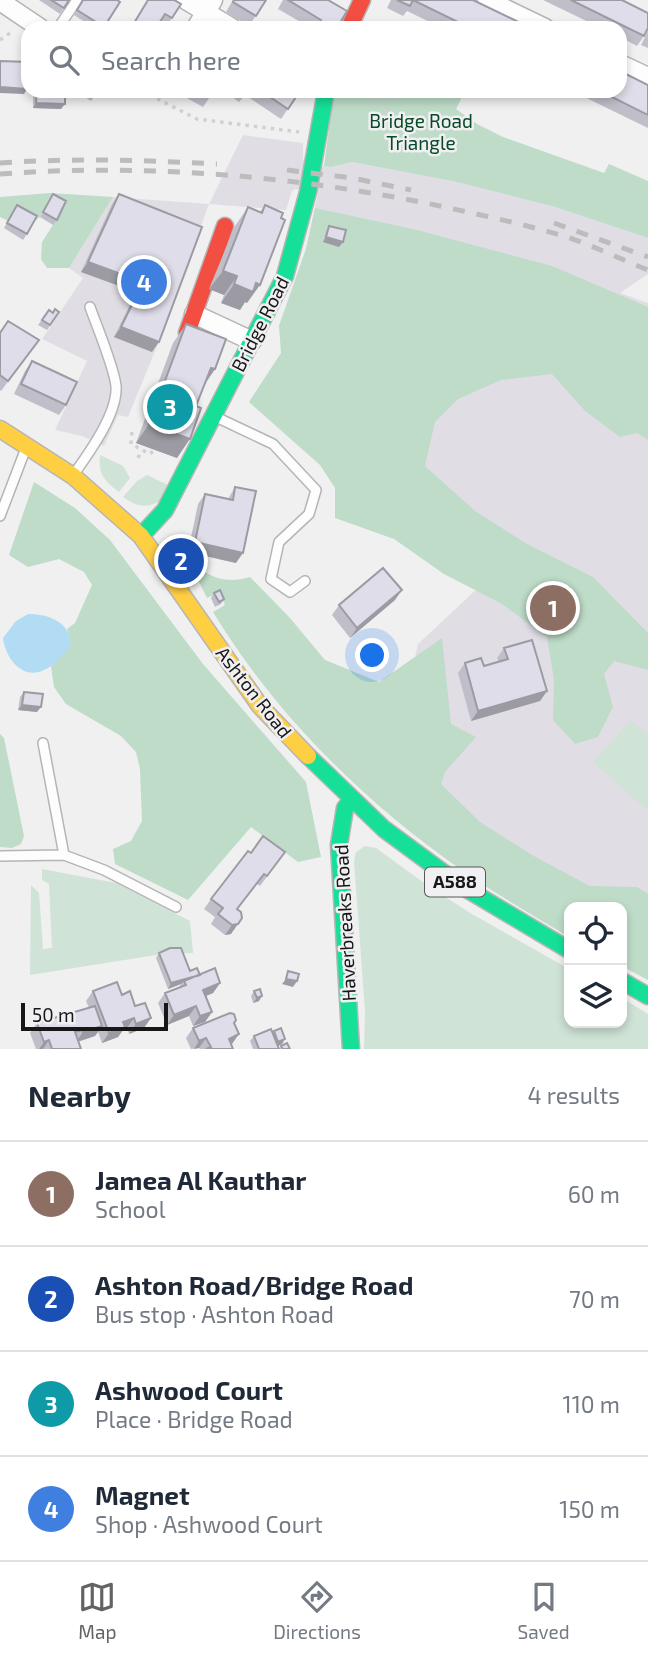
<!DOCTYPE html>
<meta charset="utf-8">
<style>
:root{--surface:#fff;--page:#f2f2f3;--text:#1f2937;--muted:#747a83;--line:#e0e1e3;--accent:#646364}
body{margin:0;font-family:"Exo 2",sans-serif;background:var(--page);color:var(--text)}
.controls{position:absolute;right:21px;bottom:21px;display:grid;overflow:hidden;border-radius:14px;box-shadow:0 4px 10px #0003}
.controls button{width:63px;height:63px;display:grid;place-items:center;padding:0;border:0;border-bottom:2px solid var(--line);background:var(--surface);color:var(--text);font:35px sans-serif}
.scale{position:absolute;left:21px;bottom:18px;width:147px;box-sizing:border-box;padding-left:7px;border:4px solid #181718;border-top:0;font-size:19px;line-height:24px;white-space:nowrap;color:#181718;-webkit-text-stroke:5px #f0eff2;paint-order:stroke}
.you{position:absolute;left:373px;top:656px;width:24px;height:24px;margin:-18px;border:5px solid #fff;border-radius:50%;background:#1a73e8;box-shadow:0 0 0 10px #1a73e833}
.badge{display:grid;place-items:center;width:46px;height:46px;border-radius:50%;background:var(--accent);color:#fff;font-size:23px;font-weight:700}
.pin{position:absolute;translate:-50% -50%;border:4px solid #fff;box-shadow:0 2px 7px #0006}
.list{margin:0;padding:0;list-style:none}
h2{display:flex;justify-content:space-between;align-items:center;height:91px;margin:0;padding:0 28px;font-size:30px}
h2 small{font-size:23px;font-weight:400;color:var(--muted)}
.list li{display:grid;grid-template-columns:46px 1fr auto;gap:21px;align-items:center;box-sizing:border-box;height:105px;padding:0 28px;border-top:2px solid var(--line)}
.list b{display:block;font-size:26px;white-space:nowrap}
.list p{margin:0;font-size:23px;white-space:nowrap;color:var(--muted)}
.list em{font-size:23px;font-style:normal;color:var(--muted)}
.icon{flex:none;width:38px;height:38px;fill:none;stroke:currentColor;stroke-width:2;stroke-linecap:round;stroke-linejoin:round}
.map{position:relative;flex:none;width:648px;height:1049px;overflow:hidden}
.search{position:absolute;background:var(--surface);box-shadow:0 4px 10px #0003;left:21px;right:21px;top:21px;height:77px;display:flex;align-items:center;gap:18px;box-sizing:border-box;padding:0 24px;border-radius:21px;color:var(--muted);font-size:26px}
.sheet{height:511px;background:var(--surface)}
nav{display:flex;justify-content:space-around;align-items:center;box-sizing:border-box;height:98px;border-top:2px solid var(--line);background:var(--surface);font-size:19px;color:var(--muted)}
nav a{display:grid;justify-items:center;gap:4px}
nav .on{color:var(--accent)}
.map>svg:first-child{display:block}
.built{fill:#e0dee4}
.green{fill:#cfe3d6}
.forest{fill:#bedcc8}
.water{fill:#b2dcf4}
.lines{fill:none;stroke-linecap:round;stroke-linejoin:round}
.lane-casing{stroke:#b5b5b6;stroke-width:12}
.street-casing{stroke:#b5b5b6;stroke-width:21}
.fast-casing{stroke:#b5b5b6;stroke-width:19}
.slow-casing{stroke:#b5b5b6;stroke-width:19}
.jam-casing{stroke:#b5b5b6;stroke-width:19}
.path{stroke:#d1d1d2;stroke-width:3.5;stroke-dasharray:3.5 5;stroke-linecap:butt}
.lane{stroke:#fdfdfd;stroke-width:9}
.street{stroke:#fdfdfd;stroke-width:18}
.fast{stroke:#16e098;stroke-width:16}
.slow{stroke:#ffcf43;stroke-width:16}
.jam{stroke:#f24e42;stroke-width:16}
.rail{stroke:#bcbcbc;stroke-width:5;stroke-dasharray:12 12;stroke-linecap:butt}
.wall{fill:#c0bec8}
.shaded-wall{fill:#9c9ba3}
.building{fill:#dfdde9;stroke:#9c9ba3;stroke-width:2}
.labels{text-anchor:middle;stroke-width:5;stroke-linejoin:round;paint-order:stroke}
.shield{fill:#f0eff2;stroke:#595859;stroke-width:2}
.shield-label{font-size:18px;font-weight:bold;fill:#181718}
.park-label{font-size:19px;fill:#064a28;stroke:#f0eff2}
.street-label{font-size:19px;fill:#181718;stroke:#f0eff2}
</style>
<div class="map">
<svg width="648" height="1049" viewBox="0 0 648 1049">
<rect width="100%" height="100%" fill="#f0f0f1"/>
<path class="built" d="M 243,135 L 303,143 L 303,159 L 307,164 L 331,167 L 352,162 L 457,182 L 555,207 L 648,238 L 648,274 L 620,293 L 648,303 L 648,980 L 622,966 L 622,907 L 569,907 L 381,808 L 418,644 L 496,571 L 341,350 L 279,326 L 306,249 L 318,193 L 295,189 L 292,191 L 286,210 L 209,204 L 160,339 L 128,417 L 118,415 L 104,446 L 82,436 L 55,430 L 87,361 L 42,339 L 83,278 L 69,268 L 113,197 L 209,204 Z"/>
<path class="green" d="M 100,455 L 123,466 L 130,478 L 119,492 C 104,481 98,474 100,455 Z
M 147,475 L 172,487 C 160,507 142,512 123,497 L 137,481 Z
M 631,720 L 648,735 L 648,811 L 593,762 Z
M 365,846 L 376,848 L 431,888 L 472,914 L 569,969 L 569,1023 L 622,1023 L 622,998 L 648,1014 L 648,1049 L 364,1049 L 365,1011 L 354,861 L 356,852 Z
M 42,869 L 116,883 L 190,921 L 193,953 L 162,954 L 30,975 L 31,885 L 39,893 L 43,949 L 52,948 L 49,884 L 42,880 Z"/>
<path class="forest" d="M 334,91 L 465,91 L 456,109 L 477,124 L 503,137 L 604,173 L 609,164 L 648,181 L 648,238 L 555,207 L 457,182 L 352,162 L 331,167 L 324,166 Z
M 50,193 L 113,197 L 69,268 L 47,268 L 41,259 L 42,242 L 53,225 L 49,199 L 40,217 L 33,222 L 14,211 L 8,221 L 0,217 L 0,197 Z
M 315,208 L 417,230 L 552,266 L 648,307 L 648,440 L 637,433 L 620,437 L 585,411 L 552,374 L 501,380 L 458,399 L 435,422 L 425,466 L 475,511 L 527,544 L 593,577 L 648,633 L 648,670 L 614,661 L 604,674 L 613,707 L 598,737 L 575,744 L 553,720 L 554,680 L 547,637 L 502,604 L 444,574 L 394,539 L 335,518 L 335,488 L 320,465 L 249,402 L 281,353 L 279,326 L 306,249 Z
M 34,482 L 75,508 L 110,540 L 203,664 L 306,782 L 321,857 L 298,862 L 251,827 L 188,900 L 115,864 L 113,849 L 131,841 L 142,821 L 140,769 L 136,752 L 121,736 L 66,704 L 54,687 L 51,666 C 65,652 74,651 67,629 L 75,623 L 92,585 L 84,572 L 59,559 L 28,567 L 9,555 Z
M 205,572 C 219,581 234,582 250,577 L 290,618 L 325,660 L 379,682 L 442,638 L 451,724 L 476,737 L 445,772 L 441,784 L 480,822 L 532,855 L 590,886 L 637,887 L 648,894 L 648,980 L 622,966 L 622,907 L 569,907 L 569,937 C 533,915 495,894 460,869 C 362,800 275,714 213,612 L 225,605 L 219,592 L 207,598 L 197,578 Z
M 0,734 L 4,738 L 24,836 L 21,844 L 12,848 L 0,847 Z"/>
<path class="water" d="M 28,614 C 50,614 73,623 70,648 C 62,656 54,666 44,670 C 22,681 5,657 3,638 L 16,621 Z"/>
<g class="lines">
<defs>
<path id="lane" d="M 58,28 L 77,0
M 216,417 L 273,444 L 316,490 L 309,514 L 279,542 L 271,579 L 290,592 L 305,581
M 74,474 C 89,453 118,413 116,386 C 114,367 97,327 90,307
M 0,516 L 26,448
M 43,743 L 64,855
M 0,856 L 64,855 L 104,870 L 176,907"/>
<path id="street" d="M 186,0 L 232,28
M 487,0 L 545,28
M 0,1 L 40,28
M 196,28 L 213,0
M 620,64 L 648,77
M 194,314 L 252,341"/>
<path id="fast" d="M 141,536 L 165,510 L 285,276 L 308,192 L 326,91
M 308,756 L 384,829 L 460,885 L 569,950
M 622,981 L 648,996
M 351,1049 L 339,845 L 345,808 L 352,799"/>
<path id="slow" d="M 0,429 L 73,476 L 141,536 L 260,706 L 308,756"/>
<path id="jam" d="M 349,28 L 362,0
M 187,333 L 225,226"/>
</defs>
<use href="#lane" class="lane-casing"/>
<use href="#street" class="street-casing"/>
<use href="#fast" class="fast-casing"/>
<use href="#slow" class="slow-casing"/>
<use href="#jam" class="jam-casing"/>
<path class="path" d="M 0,40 L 13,31
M 142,91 L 197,119 L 299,132
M 365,91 L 397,121
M 132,432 L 131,444 L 150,454 L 154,450
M 138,458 L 142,450"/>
<use href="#lane" class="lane"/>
<use href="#street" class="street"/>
<use href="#fast" class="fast"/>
<use href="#slow" class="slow"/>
<use href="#jam" class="jam"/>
<path class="rail" d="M 0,163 C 72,158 145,160 217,164
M 287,170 L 352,178 L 411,190
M 0,174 C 147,163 296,176 440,206 C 481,215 523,224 564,236 C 592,245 620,259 648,270
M 554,223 L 648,257"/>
</g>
<path class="wall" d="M 39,0 L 69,0 L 60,14 Z
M 83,0 L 120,2 L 103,28 L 94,28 L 74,15 Z
M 148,0 L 174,0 L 172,18 L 165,28 L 158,25 L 156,28 L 130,28 Z
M 233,0 L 266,0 L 249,26 L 226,12 Z
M 283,0 L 328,0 L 337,28 L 311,28 L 278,9 Z
M 391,0 L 473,0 L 531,28 L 442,28 L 407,11 L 403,16 L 387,8 Z
M 543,0 L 622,0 L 644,36 L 637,46 L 620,37 L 620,28 L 601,28 Z
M 648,31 L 648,48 L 641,45 Z
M 648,85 L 648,128 L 572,91 L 620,91 Z
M 33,91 L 65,91 L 61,109 L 33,108 Z
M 76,91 L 98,91 L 91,101 Z
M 174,91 L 214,91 L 203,107 Z
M 224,91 L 300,91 L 281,119 L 245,95 L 239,102 Z
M 53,194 L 57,220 L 53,225 L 40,217 Z
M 119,194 L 202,227 L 152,352 L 114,337 L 136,292 L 81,272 L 112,204 Z
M 17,205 L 27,234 L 23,240 L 4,228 Z
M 265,205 L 247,303 L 245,302 L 240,310 L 221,303 L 224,295 L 209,289 L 235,226 L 248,207 L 260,212 Z
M 329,226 L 339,247 L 323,242 L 326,231 Z
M 49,310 L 53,313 L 59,312 L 47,330 L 38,325 Z
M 186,324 L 215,369 L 205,384 L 177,458 L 136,443 L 173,343 Z
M 0,332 L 39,340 L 1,391 L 0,390 Z
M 32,361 L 66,405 L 59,415 L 14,394 L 25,371 Z
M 235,487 L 236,563 L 188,552 L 198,504 L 205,494 L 228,499 Z
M 214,593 L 224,599 L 221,604 L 215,607 L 211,598 Z
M 395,600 L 350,638 L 332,615 L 339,605 Z
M 504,648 L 547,691 L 540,701 L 471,721 L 458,673 L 465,663 L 484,666 L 499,662 L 497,658 Z
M 24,692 L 37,712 L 18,710 L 20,697 Z
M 285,852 L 260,886 L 257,884 L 237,909 L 231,934 L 225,935 L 211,924 L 215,917 L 204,909 L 211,899 L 251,853 Z
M 159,953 L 190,971 L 220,983 L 213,993 L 206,996 L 212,1012 L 205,1022 L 193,1026 L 189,1016 L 167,1025 L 158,1003 L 165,993 L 179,988 L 181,984 L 168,989 L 156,958 Z
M 93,991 L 122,995 L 144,1028 L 129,1034 L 127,1028 L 123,1030 L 118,1037 L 102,1043 L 98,1032 L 95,1036 L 78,1042 L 81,1049 L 36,1049 L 30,1033 L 37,1023 L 89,1008 L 86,1001 Z
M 254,991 L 259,1001 L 253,1003 L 251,996 Z
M 234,1023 L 231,1045 L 233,1049 L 200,1049 L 199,1048 L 191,1049 L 186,1038 L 193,1028 Z
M 274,1031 L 282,1044 L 278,1046 L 279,1049 L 281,1046 L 290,1049 L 253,1049 L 250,1041 L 254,1036 L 273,1033 Z"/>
<path class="shaded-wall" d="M 0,87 L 27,89 L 24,94 L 0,93 Z
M 36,103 L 65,104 L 61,109 L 33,108 Z
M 326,237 L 343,242 L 339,247 L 323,242 Z
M 88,262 L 143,282 L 136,292 L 81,272 Z
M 223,271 L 237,276 L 224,295 L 209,289 Z
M 256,283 L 260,285 L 247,303 L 245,302 L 240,310 L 221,303 L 234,284 Z
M 121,327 L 159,342 L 152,352 L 114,337 Z
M 211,368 L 215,369 L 202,388 Z
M 149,424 L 190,439 L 177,458 L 136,443 Z
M 195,542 L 243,553 L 236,563 L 188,552 Z
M 402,590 L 395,600 L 350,638 L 357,628 Z
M 547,691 L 540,701 L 471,721 L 478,711 Z
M 22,705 L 41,707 L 37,712 L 18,710 Z
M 238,924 L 231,934 L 225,935 L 232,925 Z
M 200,975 L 184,981 L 181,984 L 168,989 L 171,983 Z
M 286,979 L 297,981 L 293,987 L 282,984 Z
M 220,983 L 213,993 L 196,1000 L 203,990 Z
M 262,996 L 259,1001 L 253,1003 L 257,998 Z
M 196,1006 L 189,1016 L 167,1025 L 174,1015 Z
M 212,1012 L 205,1022 L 193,1026 L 200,1016 Z
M 134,1018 L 127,1028 L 123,1030 L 118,1037 L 102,1043 L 109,1033 L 123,1022 Z
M 151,1018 L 144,1028 L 129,1034 L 136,1024 Z
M 102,1026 L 95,1036 L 76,1042 L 83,1032 Z
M 239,1034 L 232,1044 L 222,1049 L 229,1039 Z
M 206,1038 L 199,1048 L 194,1049 L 199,1041 Z
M 285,1039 L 282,1044 L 275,1047 L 278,1042 Z
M 49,1040 L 43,1049 L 39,1049 L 44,1042 Z"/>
<path class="building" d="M 51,0 L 69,0 L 64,8 Z
M 83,0 L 117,0 L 120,2 L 104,27 L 77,10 Z
M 148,0 L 174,0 L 181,4 L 172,18 L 165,14 L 156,28 L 131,28 Z
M 234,0 L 266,0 L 256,16 L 233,2 Z
M 288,0 L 328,0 L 347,11 L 337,28 L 322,28 L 318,25 L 321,20 Z
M 397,0 L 473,0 L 531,28 L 470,28 L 413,0 L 410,6 Z
M 571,0 L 622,0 L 648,13 L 648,28 L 644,36 Z
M 0,61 L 28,62 L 27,89 L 0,87 Z
M 620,71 L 648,85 L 648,115 L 600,91 L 620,91 Z
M 37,91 L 65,91 L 65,104 L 36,103 Z
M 87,91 L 98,91 L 95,96 Z
M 199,91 L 214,91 L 211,97 Z
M 261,91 L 300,91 L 288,109 Z
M 53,194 L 66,201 L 57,220 L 43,212 Z
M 119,194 L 202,227 L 159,342 L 121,327 L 143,282 L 88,262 Z
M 17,205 L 37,216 L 27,234 L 7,223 Z
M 265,205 L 283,213 L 281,218 L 285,220 L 260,285 L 256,283 L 253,292 L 234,284 L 237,276 L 223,271 L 248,207 L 262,213 Z
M 329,226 L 346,230 L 343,242 L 326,237 Z
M 55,309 L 59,312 L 50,325 L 42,320 L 49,310 L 53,313 Z
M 8,321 L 39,340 L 8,381 L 0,375 L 0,333 Z
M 186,324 L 226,339 L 215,369 L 211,368 L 196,406 L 201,408 L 190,439 L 149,424 Z
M 32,361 L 77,382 L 66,405 L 21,384 Z
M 235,487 L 256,491 L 243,553 L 195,542 L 205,494 L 233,500 Z
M 383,568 L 402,590 L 357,628 L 339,605 Z
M 220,590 L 224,599 L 219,602 L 214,593 Z
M 532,640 L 547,691 L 478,711 L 465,663 L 481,658 L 484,666 L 508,659 L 504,648 Z
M 24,692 L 43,694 L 41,707 L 22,705 Z
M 263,836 L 285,852 L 267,876 L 264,874 L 237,909 L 241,912 L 242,918 L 238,924 L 232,925 L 218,914 L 223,908 L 211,899 L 248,851 L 251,853 Z
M 170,948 L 181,948 L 190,971 L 197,968 L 200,975 L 171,983 L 159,953 Z
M 215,968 L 220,983 L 203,990 L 212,1012 L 200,1016 L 196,1006 L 174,1015 L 165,993 L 186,985 L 184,981 Z
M 288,971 L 299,974 L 297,981 L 286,979 Z
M 117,982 L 122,995 L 130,991 L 135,1006 L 145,1003 L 151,1018 L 136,1024 L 134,1018 L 123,1022 L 125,1027 L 109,1033 L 93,991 Z
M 260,989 L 262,996 L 257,998 L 254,991 Z
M 95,1006 L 102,1026 L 83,1032 L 82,1030 L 75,1032 L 81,1049 L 52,1049 L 49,1040 L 44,1042 L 37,1023 Z
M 230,1013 L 234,1014 L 236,1020 L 234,1023 L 239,1034 L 229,1039 L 233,1049 L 206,1049 L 211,1047 L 206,1038 L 199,1041 L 193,1028 Z
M 281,1028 L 285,1039 L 278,1042 L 274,1031 Z
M 271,1029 L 279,1049 L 259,1049 L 254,1036 Z
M 287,1043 L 290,1049 L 283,1049 L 281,1046 Z"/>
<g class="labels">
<rect class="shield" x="425" y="867.5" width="60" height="29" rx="5"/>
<g class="shield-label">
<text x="455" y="888">A588</text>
</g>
<g class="park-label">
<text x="421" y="128">Bridge Road<tspan x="421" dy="22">Triangle</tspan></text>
</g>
<g class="street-label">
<text transform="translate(260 324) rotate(-63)" y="7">Bridge Road</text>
<text transform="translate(254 692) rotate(52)" y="7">Ashton Road</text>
<text transform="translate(345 923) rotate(-93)" y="7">Haverbreaks Road</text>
</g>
</g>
</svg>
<div class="controls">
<button><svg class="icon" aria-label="locate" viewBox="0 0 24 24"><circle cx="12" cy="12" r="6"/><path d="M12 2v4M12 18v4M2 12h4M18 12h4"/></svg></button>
<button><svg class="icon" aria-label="layers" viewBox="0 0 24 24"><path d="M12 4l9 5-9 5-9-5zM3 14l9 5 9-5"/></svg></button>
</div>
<div class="scale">50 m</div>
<div class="you"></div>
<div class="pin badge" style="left:553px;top:608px;background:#8d6e63">1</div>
<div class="pin badge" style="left:181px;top:561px;background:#1a4fb4">2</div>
<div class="pin badge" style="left:170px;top:407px;background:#0f9aa8">3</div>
<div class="pin badge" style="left:144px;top:282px;background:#3f7fe0">4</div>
<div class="search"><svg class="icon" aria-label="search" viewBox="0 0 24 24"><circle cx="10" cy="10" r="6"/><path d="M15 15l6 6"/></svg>Search here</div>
</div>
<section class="sheet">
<h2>Nearby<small>4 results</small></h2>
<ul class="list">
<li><span class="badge" style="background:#8d6e63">1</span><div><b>Jamea Al Kauthar</b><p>School</p></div><em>60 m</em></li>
<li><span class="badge" style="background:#1a4fb4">2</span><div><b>Ashton Road/Bridge Road</b><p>Bus stop · Ashton Road</p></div><em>70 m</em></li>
<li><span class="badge" style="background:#0f9aa8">3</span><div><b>Ashwood Court</b><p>Place · Bridge Road</p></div><em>110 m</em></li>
<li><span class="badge" style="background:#3f7fe0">4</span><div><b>Magnet</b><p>Shop · Ashwood Court</p></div><em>150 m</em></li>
</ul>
</section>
<nav>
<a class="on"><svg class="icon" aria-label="map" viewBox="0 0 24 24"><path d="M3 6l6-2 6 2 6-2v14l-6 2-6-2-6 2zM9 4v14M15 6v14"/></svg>Map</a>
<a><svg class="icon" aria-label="directions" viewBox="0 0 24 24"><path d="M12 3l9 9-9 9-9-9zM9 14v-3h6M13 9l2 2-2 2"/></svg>Directions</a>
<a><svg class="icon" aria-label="saved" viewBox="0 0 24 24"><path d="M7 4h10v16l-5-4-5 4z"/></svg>Saved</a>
</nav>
